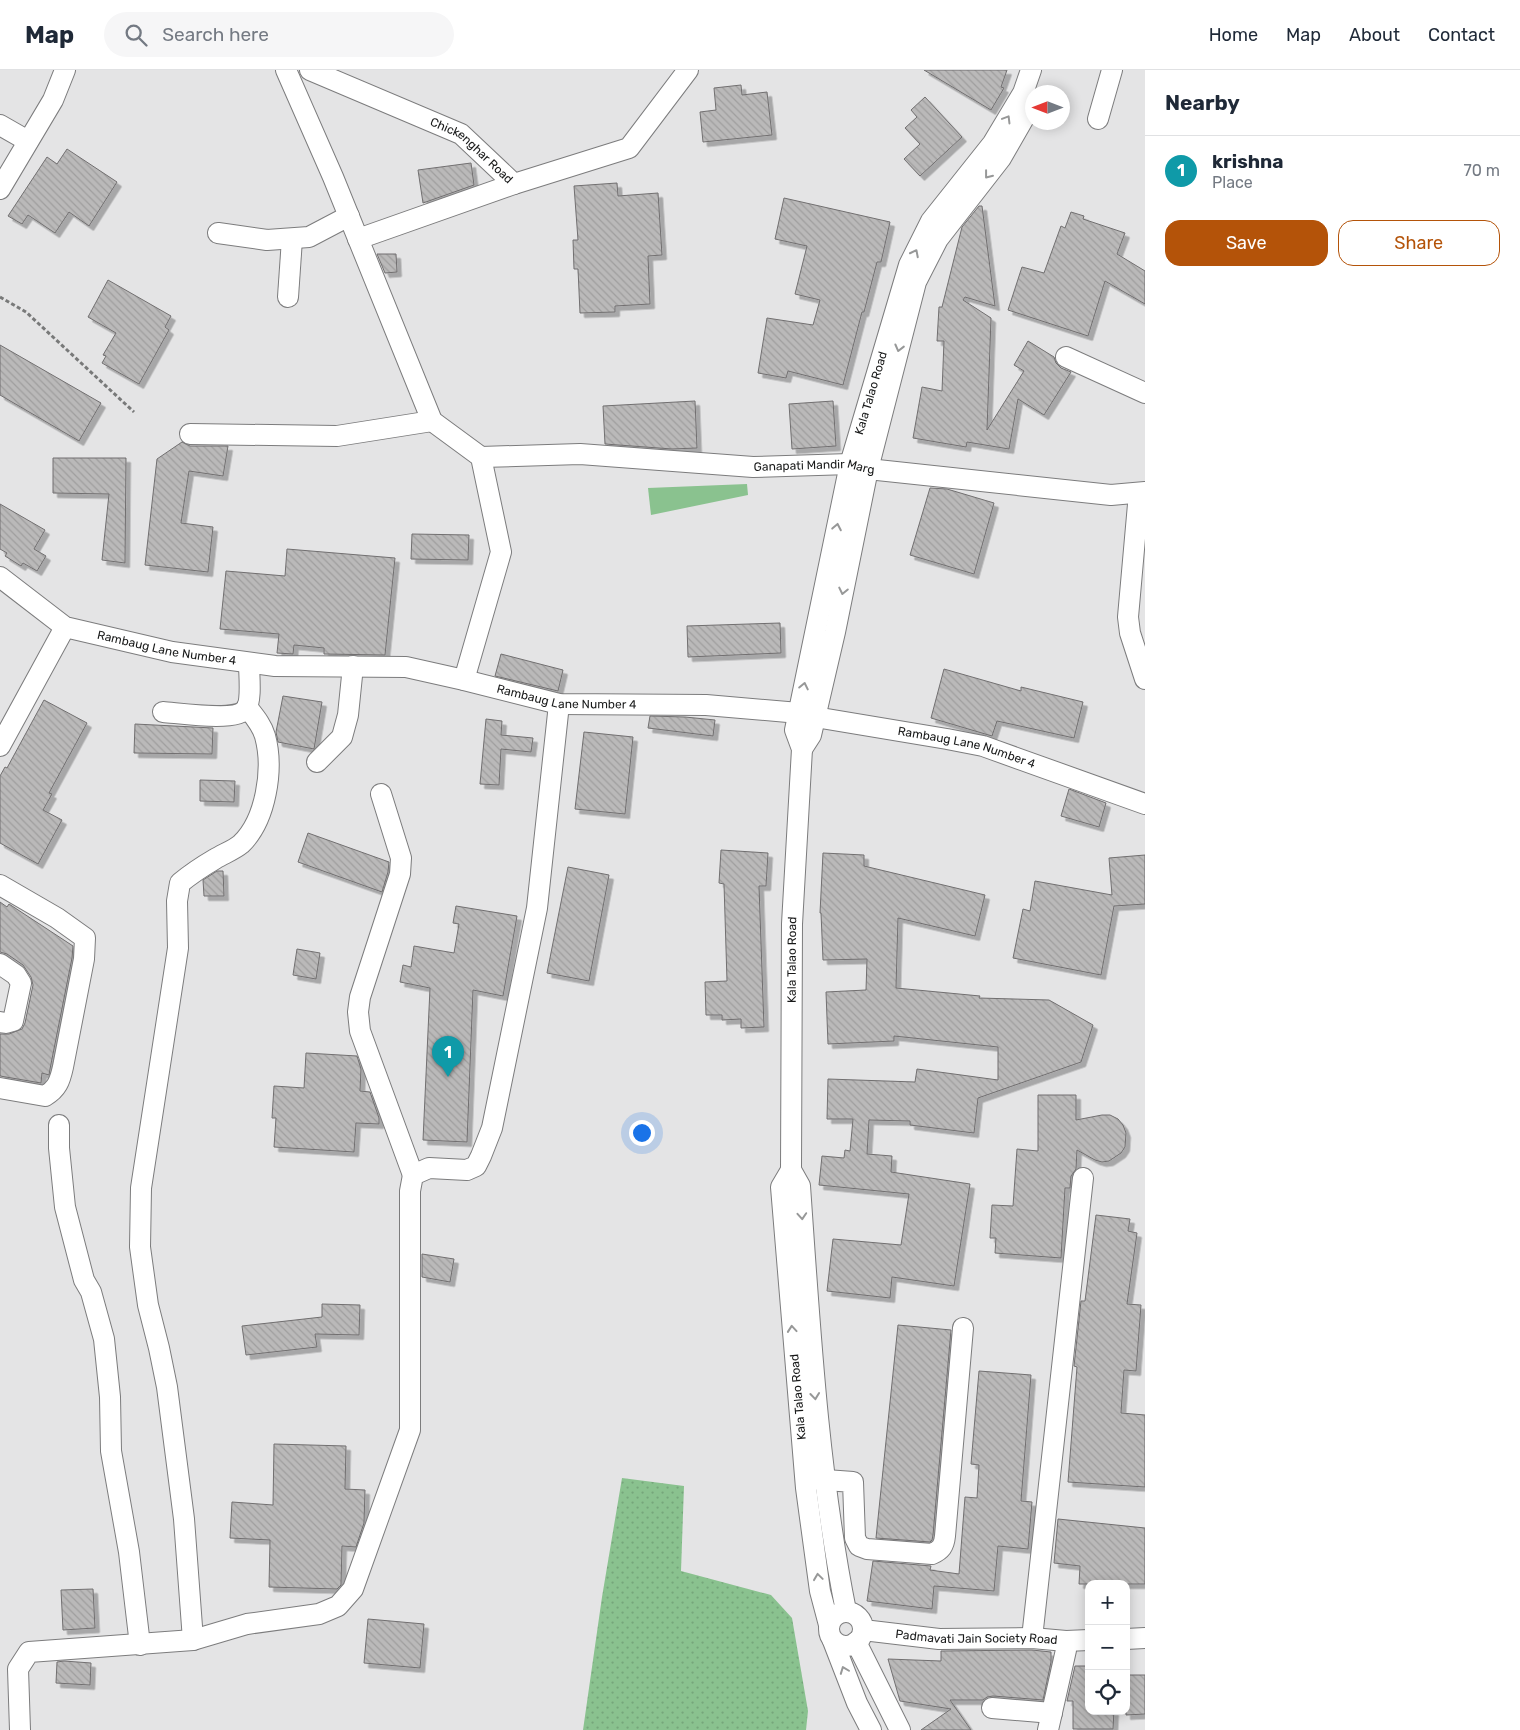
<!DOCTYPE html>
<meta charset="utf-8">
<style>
:root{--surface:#fff;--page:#f6f6f7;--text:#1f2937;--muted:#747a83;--line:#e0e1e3;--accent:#b45309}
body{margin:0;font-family:Rubik,sans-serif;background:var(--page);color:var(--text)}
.controls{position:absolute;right:15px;bottom:15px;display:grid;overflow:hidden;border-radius:10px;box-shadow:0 2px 12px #0003}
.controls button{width:45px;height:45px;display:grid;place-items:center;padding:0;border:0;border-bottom:1px solid var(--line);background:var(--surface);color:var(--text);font:25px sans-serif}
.compass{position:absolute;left:1025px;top:15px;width:45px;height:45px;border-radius:50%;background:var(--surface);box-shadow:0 2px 12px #0003;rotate:270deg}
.you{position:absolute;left:641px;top:1062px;width:18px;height:18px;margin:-12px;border:4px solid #fff;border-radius:50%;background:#1a73e8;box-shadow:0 0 0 8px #1a73e833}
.badge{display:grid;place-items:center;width:32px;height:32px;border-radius:50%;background:var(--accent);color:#fff;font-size:16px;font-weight:700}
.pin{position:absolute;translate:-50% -41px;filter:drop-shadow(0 1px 2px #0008)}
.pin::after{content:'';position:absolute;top:26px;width:18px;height:15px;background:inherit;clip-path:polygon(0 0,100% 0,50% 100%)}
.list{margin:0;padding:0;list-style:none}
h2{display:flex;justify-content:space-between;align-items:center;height:65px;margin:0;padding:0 20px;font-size:21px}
h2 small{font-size:16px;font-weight:400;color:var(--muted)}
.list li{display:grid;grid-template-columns:32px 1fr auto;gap:15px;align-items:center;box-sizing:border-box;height:70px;padding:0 20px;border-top:1px solid var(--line)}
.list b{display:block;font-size:19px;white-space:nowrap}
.list p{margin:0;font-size:16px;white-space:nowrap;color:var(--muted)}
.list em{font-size:16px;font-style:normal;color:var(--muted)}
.actions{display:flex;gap:10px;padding:15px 20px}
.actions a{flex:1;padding:11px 0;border:1px solid var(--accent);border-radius:15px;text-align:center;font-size:18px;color:var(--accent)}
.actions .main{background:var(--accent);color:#fff}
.icon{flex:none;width:28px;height:28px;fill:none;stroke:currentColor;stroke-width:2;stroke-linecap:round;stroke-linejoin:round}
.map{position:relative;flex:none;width:1145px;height:1660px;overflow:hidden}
header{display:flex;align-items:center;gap:30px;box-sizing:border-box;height:70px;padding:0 25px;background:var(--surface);border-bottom:1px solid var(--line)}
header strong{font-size:24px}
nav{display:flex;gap:28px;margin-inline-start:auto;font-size:18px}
.search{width:350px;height:45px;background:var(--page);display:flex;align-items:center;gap:12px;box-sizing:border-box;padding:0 18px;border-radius:28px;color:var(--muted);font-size:19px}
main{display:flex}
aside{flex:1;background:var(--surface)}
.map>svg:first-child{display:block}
.grass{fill:url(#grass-dots)}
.green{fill:#8ac28f}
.building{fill:url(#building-back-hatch);stroke:#716f70;filter:url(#shadow)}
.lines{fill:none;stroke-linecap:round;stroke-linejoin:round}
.minor-casing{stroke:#7c7c7d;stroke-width:22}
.path{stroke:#787979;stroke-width:3;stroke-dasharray:4 2.5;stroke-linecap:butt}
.minor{stroke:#fff;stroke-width:20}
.oneway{stroke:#979898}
.labels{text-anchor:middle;stroke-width:4.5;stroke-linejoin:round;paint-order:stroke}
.street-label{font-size:12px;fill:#181919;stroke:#fff}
</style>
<header>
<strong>Map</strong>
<div class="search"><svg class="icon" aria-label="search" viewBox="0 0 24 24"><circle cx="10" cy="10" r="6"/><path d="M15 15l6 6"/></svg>Search here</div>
<nav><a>Home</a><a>Map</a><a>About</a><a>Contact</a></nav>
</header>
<main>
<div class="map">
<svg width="1145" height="1660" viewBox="0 0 1145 1660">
<defs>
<pattern id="grass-dots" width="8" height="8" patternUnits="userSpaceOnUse" patternTransform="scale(1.25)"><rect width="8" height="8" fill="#8ac28f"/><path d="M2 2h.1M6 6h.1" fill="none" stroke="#76a67b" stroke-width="1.8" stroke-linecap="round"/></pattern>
<pattern id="building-back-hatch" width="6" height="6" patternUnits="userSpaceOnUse" patternTransform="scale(1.25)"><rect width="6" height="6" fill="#bab9b9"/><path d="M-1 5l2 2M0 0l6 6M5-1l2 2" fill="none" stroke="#9f9e9e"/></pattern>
<filter id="shadow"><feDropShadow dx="4.5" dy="4.5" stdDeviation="0" flood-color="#0004"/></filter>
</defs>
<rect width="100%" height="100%" fill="#e4e4e5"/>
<path class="grass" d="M 622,1408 L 684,1416 L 681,1501 L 771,1525 L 792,1548 L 808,1641 L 806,1660 L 583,1660 L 602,1527 Z"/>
<path class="green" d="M 747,414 L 748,425 L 651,445 L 648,418 Z"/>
<path class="building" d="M 924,0 L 1007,0 L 1001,17 L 1004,18 L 991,40 Z
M 741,15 L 742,25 L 767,22 L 772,65 L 703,72 L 700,42 L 716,40 L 714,18 Z
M 925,27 L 962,67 L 920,106 L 904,89 L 920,74 L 905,58 L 917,47 L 911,40 Z
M 67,79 L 117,112 L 89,156 L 69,142 L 55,163 L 28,145 L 22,154 L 8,146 L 47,87 L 57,94 Z
M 471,93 L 474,115 L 423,133 L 418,100 Z
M 617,113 L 618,126 L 658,123 L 662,185 L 648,186 L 650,234 L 615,236 L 615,242 L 580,243 L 578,199 L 574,199 L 573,170 L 578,170 L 574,116 Z
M 784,128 L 890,152 L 881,192 L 877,192 L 864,242 L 862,242 L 843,315 L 788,301 L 786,308 L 758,303 L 767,248 L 813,255 L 820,230 L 795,224 L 807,176 L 775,169 Z
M 979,136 L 982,136 L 995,236 L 965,227 L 963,230 L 991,248 L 987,360 L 1024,301 L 1014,295 L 1028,271 L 1054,287 L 1056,293 L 1061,298 L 1071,302 L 1044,345 L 1018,329 L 1009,379 L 967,372 L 966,377 L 913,368 L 922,317 L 942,321 L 944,271 L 937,271 L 939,237 L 942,237 L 962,157 Z
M 1071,142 L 1084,146 L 1083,149 L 1125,163 L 1117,184 L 1145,201 L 1145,234 L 1105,211 L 1088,266 L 1008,240 L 1022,197 L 1044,203 L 1061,156 L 1065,158 Z
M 377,184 L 396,184 L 397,202 L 385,203 Z
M 108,210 L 171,246 L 165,257 L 169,260 L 139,314 L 102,293 L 106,286 L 103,285 L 116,263 L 88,247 Z
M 0,275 L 101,333 L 79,371 L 0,325 Z
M 695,331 L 697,378 L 672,379 L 605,374 L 603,336 Z
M 833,331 L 836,376 L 792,379 L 789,334 Z
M 182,372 L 190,376 L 228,376 L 223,406 L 189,401 L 181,453 L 213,457 L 208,502 L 145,495 L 157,389 Z
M 53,388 L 126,388 L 125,493 L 102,490 L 109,424 L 53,423 Z
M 930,418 L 947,419 L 994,433 L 974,504 L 910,485 Z
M 0,434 L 45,460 L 34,479 L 46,486 L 37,501 L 23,493 L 21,496 L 5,486 L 7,483 L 0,479 Z
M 412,464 L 469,465 L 468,490 L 411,489 Z
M 287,479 L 395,488 L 385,585 L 324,584 L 324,578 L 294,575 L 293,584 L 277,583 L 279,564 L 220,559 L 226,501 L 285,506 Z
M 780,553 L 781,583 L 688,587 L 687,556 Z
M 501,584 L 563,600 L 558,621 L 495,606 Z
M 944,599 L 1021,621 L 1021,617 L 1083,632 L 1074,668 L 997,651 L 992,666 L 931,648 Z
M 283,626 L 322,632 L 314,679 L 278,672 L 276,662 Z
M 44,630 L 87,653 L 49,723 L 52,724 L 43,740 L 62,750 L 38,794 L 0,773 L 0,706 L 5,697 L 7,698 Z
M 650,646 L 685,647 L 715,650 L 713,666 L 648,658 Z
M 486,649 L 502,651 L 501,665 L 533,668 L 531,682 L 501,679 L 499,715 L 480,714 Z
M 135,654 L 213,658 L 212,684 L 134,683 Z
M 584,662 L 633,667 L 625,744 L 575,739 Z
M 200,710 L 235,711 L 234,732 L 200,731 Z
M 1069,719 L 1106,733 L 1099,757 L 1061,746 Z
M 308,763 L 389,792 L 388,802 L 382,822 L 298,792 Z
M 721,780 L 768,783 L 766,816 L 759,816 L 764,957 L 741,958 L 741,949 L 722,950 L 722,945 L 706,945 L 705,912 L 727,911 L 724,814 L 719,813 Z
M 823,783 L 864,785 L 864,796 L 985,825 L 975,866 L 898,848 L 896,918 L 980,926 L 979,928 L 1049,930 L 1093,955 L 1081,992 L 978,1028 L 974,1063 L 910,1055 L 910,1051 L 869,1050 L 867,1084 L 892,1086 L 891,1102 L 970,1114 L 954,1216 L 892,1207 L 890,1228 L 827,1221 L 833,1169 L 901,1175 L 909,1124 L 819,1115 L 822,1086 L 844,1088 L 845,1080 L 850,1081 L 853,1049 L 827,1049 L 828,1009 L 915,1012 L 917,999 L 998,1010 L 998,977 L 894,966 L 894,971 L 828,974 L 826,922 L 866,920 L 867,889 L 823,890 L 821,843 L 820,843 Z
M 1145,785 L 1145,834 L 1114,836 L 1101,905 L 1013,888 L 1023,839 L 1030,841 L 1035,811 L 1112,825 L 1109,788 Z
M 568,797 L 609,805 L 589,911 L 547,903 Z
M 217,801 L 223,801 L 224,826 L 204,826 L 203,810 Z
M 0,832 L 7,837 L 9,834 L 73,876 L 72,888 L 50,999 L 49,1005 L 42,1003 L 41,1013 L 0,1006 L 0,964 L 9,964 L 22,959 L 25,953 L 33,915 L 31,907 L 23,895 L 7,884 L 0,882 Z
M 456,836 L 517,846 L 503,926 L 473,920 L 467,1072 L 423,1070 L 430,918 L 400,912 L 403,895 L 411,897 L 414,876 L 454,883 L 459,854 L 453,853 Z
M 297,879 L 320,883 L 316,909 L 293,905 Z
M 306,983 L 357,986 L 361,999 L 360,1021 L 370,1022 L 379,1048 L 379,1054 L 356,1053 L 354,1082 L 274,1077 L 276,1048 L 272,1048 L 274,1016 L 304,1018 Z
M 1038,1025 L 1076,1025 L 1076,1050 L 1102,1045 L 1110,1045 L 1118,1049 L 1123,1055 L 1126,1063 L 1125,1077 L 1121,1083 L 1109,1091 L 1102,1092 L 1095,1090 L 1077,1080 L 1076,1099 L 1071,1106 L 1070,1118 L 1065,1118 L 1061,1188 L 995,1183 L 996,1168 L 990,1168 L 992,1135 L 1013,1136 L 1017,1079 L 1038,1081 Z
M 1096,1145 L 1130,1149 L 1128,1161 L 1137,1163 L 1127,1234 L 1141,1235 L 1136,1301 L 1124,1300 L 1121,1343 L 1145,1345 L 1145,1417 L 1068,1412 L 1077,1297 L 1074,1296 L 1081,1231 L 1085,1231 Z
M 422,1184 L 454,1189 L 450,1212 L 422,1207 Z
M 322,1234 L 360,1235 L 359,1265 L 315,1264 L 317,1277 L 246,1285 L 242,1256 L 322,1247 Z
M 898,1255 L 951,1260 L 933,1465 L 932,1470 L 930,1472 L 876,1468 Z
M 979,1301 L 1031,1305 L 1021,1431 L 1032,1432 L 1028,1479 L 998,1476 L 994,1521 L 934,1516 L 932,1539 L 867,1531 L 873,1491 L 931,1496 L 930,1500 L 959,1504 L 965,1427 L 977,1428 L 979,1395 L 971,1394 Z
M 274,1374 L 346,1376 L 345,1419 L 365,1420 L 364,1453 L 356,1477 L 342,1476 L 341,1515 L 337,1519 L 269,1517 L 270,1470 L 230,1468 L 232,1432 L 273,1435 Z
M 1058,1449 L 1145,1458 L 1145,1514 L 1079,1514 L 1080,1496 L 1054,1493 Z
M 93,1519 L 95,1558 L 63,1560 L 61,1520 Z
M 368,1549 L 424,1554 L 420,1598 L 364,1593 Z
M 1032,1580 L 1051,1582 L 1051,1592 L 1043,1630 L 993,1626 L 987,1627 L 983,1630 L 950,1630 L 971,1660 L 921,1660 L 951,1639 L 900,1631 L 888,1589 L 941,1591 L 941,1581 Z
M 64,1591 L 91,1593 L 90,1615 L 56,1613 L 57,1592 Z
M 1075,1596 L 1089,1596 L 1089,1641 L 1114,1641 L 1113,1659 L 1073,1659 L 1073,1631 L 1067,1631 Z
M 1126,1605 L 1145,1605 L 1145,1644 L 1126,1645 Z"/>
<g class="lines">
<defs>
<g id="minor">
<path d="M 286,0 L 333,107 L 432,351 L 481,387 L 501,482 L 464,610"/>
<path id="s1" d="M 310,0 L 461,64 L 514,114 L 629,78 L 688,0"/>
<path d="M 1098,49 L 1112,0"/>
<path d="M 0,55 L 28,71"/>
<path d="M 0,119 L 53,30 L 65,0"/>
<path d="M 218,163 L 267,170 L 309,167 L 349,146"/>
<path d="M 358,169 L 514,114"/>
<path d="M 288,227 L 292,169"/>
<path d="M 1066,287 L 1145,323"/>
<path d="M 190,364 L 337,366 L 432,351"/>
<path id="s2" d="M 481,387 L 580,384 L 753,397 L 850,394 L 868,399 L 1111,425 L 1145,422"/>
<path d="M 1139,423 L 1128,547 L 1130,563 L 1145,609"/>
<path id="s3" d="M 0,507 L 65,557 L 172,582 L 275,596 L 406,597 L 464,610 L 559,634 L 706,635 L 799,643 L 815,647 L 947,669 L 983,676 L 1145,734"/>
<path d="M 163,642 C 179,643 237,652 246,639 C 252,630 249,605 249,593"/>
<path d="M 0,676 L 65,557"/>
<path d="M 802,679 L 811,665 L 835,562 L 868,399 L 916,212 L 938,169 L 1001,88 L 1032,34"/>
<path d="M 317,692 L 342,667 L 348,645 L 353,596"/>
<path d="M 381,724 L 401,788 L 400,804 L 360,927 L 358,942 L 360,961 L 413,1105"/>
<path d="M 0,815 L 57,848 L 85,868 L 84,889 L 63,997 C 60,1011 57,1019 45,1026 L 0,1018"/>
<path d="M 0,894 L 16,905 L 21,913 L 13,951 L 6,953 L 0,952"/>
<path d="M 59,1055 L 59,1078 L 65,1137 L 84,1210 L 91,1222 L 104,1269 L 110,1327 L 111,1381 L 129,1482 L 140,1575"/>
<path d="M 791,1100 L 800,1116 C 810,1258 818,1401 846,1541"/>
<path d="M 812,1409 L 853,1412 L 855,1468 L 859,1476 L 867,1479 L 932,1484 C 941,1480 944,1476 945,1466 L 963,1258"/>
<circle cx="846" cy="1559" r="17"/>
<path id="s4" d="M 829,1555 L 820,1521 L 806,1418 L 781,1117 L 791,1100 L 792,854 L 802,679 L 795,660 L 850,394 L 909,195 L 931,151 L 993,73 L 1023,23 L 1031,0"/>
<path id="s5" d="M 863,1560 L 939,1569 L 1032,1568 L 1066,1571 L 1089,1570"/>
<path d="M 1032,1568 L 1083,1108"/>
<path d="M 1126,1569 L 1145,1568"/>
<path d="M 193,1570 L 184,1449 L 167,1317 L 159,1278 L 148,1235 L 140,1177 L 141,1118 L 178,878 L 177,831 L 180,813 C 191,804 203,796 215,789 C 223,784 234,780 241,774 C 266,750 274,699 265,666 C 262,655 254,646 247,637"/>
<path d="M 833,1571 L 857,1633 L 871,1660"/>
<path d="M 856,1572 L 900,1660"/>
<path d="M 992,1638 L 1052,1643"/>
<path d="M 20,1660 L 18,1599 L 29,1582 L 193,1570 L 247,1554 L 319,1544 L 338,1536 L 353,1519 L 410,1360 L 410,1121 L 413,1105 L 429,1098 L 467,1100 L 476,1096 L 481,1086 L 492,1058 L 537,838 L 559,634"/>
<path d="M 1048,1660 L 1066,1580 L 1066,1571"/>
</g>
</defs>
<use href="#minor" class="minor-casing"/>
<path class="path" d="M 0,227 L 26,242 L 134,342"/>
<use href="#minor" class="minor"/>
</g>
<defs><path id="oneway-chevron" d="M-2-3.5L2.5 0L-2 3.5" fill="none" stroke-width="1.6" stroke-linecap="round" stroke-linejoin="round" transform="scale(1.25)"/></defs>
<g class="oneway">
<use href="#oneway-chevron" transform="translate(1007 49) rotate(-59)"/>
<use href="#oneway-chevron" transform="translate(988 105) rotate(128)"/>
<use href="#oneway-chevron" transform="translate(915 183) rotate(-63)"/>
<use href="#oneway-chevron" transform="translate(899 278) rotate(104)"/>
<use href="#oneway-chevron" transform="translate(837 457) rotate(-79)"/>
<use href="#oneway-chevron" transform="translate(843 521) rotate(102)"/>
<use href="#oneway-chevron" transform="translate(804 616) rotate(-78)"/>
<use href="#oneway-chevron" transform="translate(802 1146) rotate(86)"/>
<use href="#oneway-chevron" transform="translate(792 1259) rotate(-95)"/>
<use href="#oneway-chevron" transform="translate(815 1326) rotate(84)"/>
<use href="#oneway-chevron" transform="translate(818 1507) rotate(-98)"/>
<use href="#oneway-chevron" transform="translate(844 1600) rotate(-111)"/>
</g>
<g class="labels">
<g class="street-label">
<text dy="4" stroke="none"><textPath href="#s1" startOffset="182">Chickenghar Road</textPath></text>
<text dy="4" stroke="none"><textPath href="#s4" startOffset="1248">Kala Talao Road</textPath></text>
<text dy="4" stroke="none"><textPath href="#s2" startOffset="334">Ganapati Mandir Marg</textPath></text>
<text dy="4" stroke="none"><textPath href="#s3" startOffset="186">Rambaug Lane Number 4</textPath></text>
<text dy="4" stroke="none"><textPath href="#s3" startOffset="591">Rambaug Lane Number 4</textPath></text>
<text dy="4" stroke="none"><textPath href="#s3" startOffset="996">Rambaug Lane Number 4</textPath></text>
<text dy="4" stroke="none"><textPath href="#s4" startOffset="671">Kala Talao Road</textPath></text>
<text transform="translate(798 1327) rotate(-95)" y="4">Kala Talao Road</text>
<text dy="4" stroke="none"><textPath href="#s5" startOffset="114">Padmavati Jain Society Road</textPath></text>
</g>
</g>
</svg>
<div class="controls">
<button>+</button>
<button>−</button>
<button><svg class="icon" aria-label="locate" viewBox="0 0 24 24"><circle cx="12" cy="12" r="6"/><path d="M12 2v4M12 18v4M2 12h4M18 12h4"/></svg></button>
</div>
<svg class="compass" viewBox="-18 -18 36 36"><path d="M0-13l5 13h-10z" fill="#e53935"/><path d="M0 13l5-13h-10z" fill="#747a83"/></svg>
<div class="you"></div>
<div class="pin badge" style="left:448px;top:1007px;background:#0f9aa8">1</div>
</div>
<aside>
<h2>Nearby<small></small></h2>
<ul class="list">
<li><span class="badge" style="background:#0f9aa8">1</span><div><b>krishna</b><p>Place</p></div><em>70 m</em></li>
</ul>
<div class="actions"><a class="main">Save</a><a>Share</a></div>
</aside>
</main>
